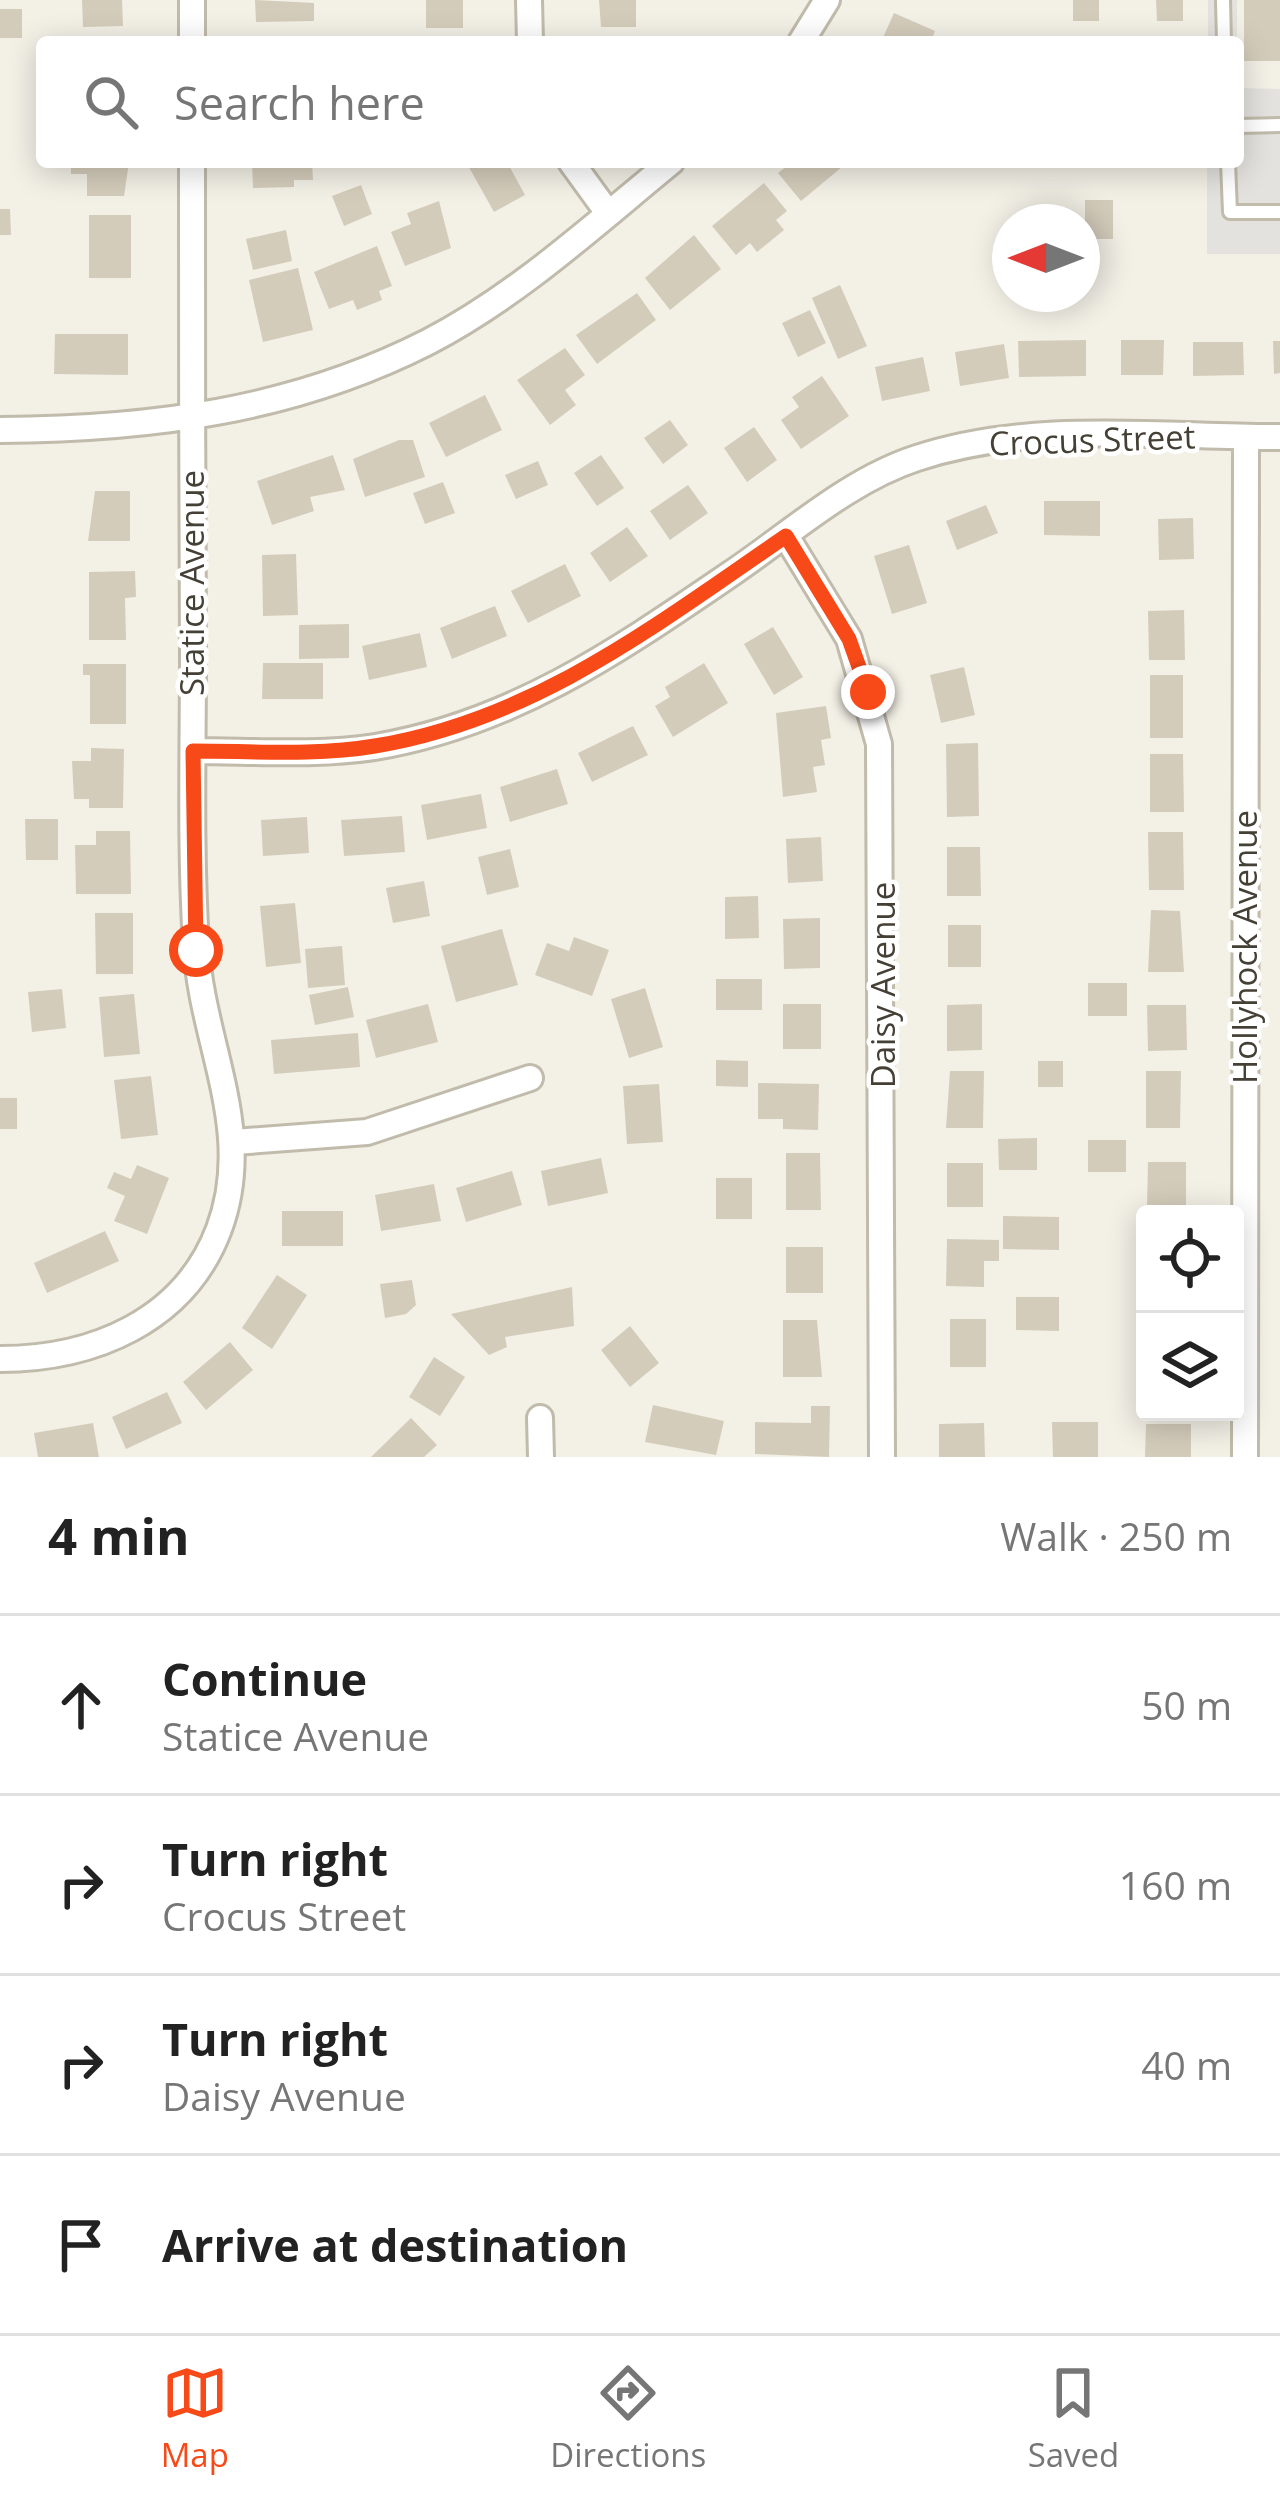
<!DOCTYPE html>
<meta charset="utf-8">
<style>
:root{--surface:#fff;--page:#f6f6f6;--text:#222;--muted:#767676;--line:#e0e0e0;--accent:#f84a18}
body{margin:0;font-family:"Open Sans",sans-serif;background:var(--page);color:var(--text)}
.controls{position:absolute;right:36px;bottom:36px;display:grid;overflow:hidden;border-radius:12px;box-shadow:0 6px 30px #0003}
.controls button{width:108px;height:108px;display:grid;place-items:center;padding:0;border:0;border-bottom:3px solid var(--line);background:var(--surface);color:var(--text);font:60px sans-serif}
.compass{position:absolute;left:992px;top:204px;width:108px;height:108px;border-radius:50%;background:var(--surface);box-shadow:0 6px 30px #0003;rotate:270deg}
.stop{position:absolute;width:36px;height:36px;margin:-27px;border:9px solid #f84a18;border-radius:50%;background:#fff}
.stop.end{background:#f84a18;border-color:#fff;box-shadow:0 3px 12px #0008}
.list{margin:0;padding:0;list-style:none}
h2{display:flex;justify-content:space-between;align-items:center;height:156px;margin:0;padding:0 48px;font-size:51px}
h2 small{font-size:39px;font-weight:400;color:var(--muted)}
.list li{display:grid;grid-template-columns:78px 1fr auto;gap:36px;align-items:center;box-sizing:border-box;height:180px;padding:0 48px;border-top:3px solid var(--line)}
.list b{display:block;font-size:45px;white-space:nowrap}
.list p{margin:0;font-size:39px;white-space:nowrap;color:var(--muted)}
.list em{font-size:39px;font-style:normal;color:var(--muted)}
.icon{flex:none;width:66px;height:66px;fill:none;stroke:currentColor;stroke-width:2;stroke-linecap:round;stroke-linejoin:round}
.map{position:relative;flex:none;width:1280px;height:1457px;overflow:hidden}
.search{position:absolute;background:var(--surface);box-shadow:0 6px 30px #0003;left:36px;right:36px;top:36px;height:132px;display:flex;align-items:center;gap:30px;box-sizing:border-box;padding:0 42px;border-radius:12px;color:var(--muted);font-size:45px}
.sheet{height:876px;background:var(--surface)}
nav{display:flex;justify-content:space-around;align-items:center;box-sizing:border-box;height:168px;border-top:3px solid var(--line);background:var(--surface);font-size:33px;color:var(--muted)}
nav a{display:grid;justify-items:center;gap:6px}
nav .on{color:var(--accent)}
.map>svg:first-child{display:block}
.parking{fill:#e4e2de}
.building{fill:#d4ccbb}
.lines{fill:none;stroke-linecap:round;stroke-linejoin:round}
.lane-casing{stroke:#c1bbab;stroke-width:18}
.street-casing{stroke:#c1bbab;stroke-width:30}
.lane{stroke:#fff;stroke-width:12}
.street{stroke:#fff;stroke-width:24}
.route{stroke:#f84a18;stroke-width:15}
.labels{text-anchor:middle;stroke-width:9;stroke-linejoin:round;paint-order:stroke}
.street-label{font-size:33px;fill:#454035;stroke:#fff}
</style>
<div class="map">
<svg width="1280" height="1457" viewBox="0 0 1280 1457">
<rect width="100%" height="100%" fill="#f3f0e6"/>
<path class="parking" d="M 1208,0 L 1237,0 L 1237,42 L 1208,42 Z
M 1238,88 L 1280,89 L 1280,254 L 1207,254 L 1207,162 L 1238,162 Z"/>
<path class="building" d="M 82,0 L 122,0 L 123,26 L 83,27 Z
M 255,0 L 314,3 L 314,21 L 256,22 Z
M 426,0 L 463,0 L 463,28 L 426,28 Z
M 599,0 L 636,0 L 636,27 L 601,27 Z
M 1073,0 L 1099,0 L 1099,21 L 1073,21 Z
M 1156,0 L 1183,0 L 1183,21 L 1157,21 Z
M 1244,0 L 1280,0 L 1280,61 L 1244,61 Z
M 0,9 L 22,9 L 22,38 L 0,38 Z
M 894,13 L 935,31 L 933,36 L 946,42 L 881,42 Z
M 71,162 L 129,162 L 124,196 L 87,196 L 87,174 L 71,174 Z
M 252,162 L 312,162 L 313,180 L 294,180 L 294,187 L 253,188 Z
M 466,162 L 507,162 L 525,195 L 494,212 Z
M 792,162 L 848,162 L 801,201 L 778,173 Z
M 764,183 L 787,211 L 776,220 L 784,230 L 757,252 L 750,243 L 736,255 L 712,226 Z
M 361,185 L 372,214 L 344,226 L 332,196 Z
M 1085,200 L 1113,200 L 1113,239 L 1085,239 Z
M 439,201 L 451,248 L 405,266 L 391,232 L 411,224 L 407,213 Z
M 0,209 L 10,209 L 11,235 L 0,235 Z
M 89,215 L 131,215 L 131,278 L 89,278 Z
M 286,230 L 292,261 L 253,270 L 246,239 Z
M 694,235 L 721,269 L 670,310 L 645,278 Z
M 377,246 L 392,286 L 379,291 L 382,300 L 357,310 L 353,300 L 329,309 L 314,272 Z
M 298,268 L 313,330 L 263,342 L 249,280 Z
M 840,285 L 867,346 L 838,359 L 812,298 Z
M 637,293 L 656,320 L 597,364 L 576,335 Z
M 810,310 L 826,343 L 798,357 L 782,323 Z
M 55,334 L 128,334 L 128,375 L 54,374 Z
M 1086,340 L 1086,376 L 1019,377 L 1018,341 Z
M 1121,340 L 1164,340 L 1163,375 L 1121,375 Z
M 1273,341 L 1280,341 L 1280,373 L 1274,374 Z
M 1193,342 L 1243,342 L 1244,375 L 1193,376 Z
M 1004,344 L 1009,378 L 960,386 L 955,352 Z
M 565,348 L 585,375 L 565,390 L 576,405 L 550,425 L 517,380 Z
M 923,357 L 930,391 L 882,401 L 875,367 Z
M 822,376 L 849,416 L 801,449 L 781,420 L 799,407 L 792,397 Z
M 485,395 L 502,430 L 446,457 L 429,423 Z
M 670,420 L 688,445 L 663,464 L 644,438 Z
M 754,427 L 777,460 L 747,482 L 724,448 Z
M 399,440 L 413,440 L 425,477 L 365,497 L 353,459 Z
M 333,455 L 345,490 L 310,497 L 314,511 L 272,525 L 257,481 Z
M 601,455 L 624,488 L 597,506 L 574,473 Z
M 538,461 L 548,485 L 516,499 L 505,475 Z
M 443,482 L 455,513 L 425,524 L 413,493 Z
M 688,485 L 708,513 L 670,540 L 650,511 Z
M 95,491 L 130,491 L 130,541 L 88,541 Z
M 1044,501 L 1100,501 L 1100,536 L 1044,535 Z
M 986,505 L 998,533 L 957,550 L 946,521 Z
M 1193,518 L 1194,559 L 1159,560 L 1158,519 Z
M 627,527 L 648,556 L 610,582 L 590,553 Z
M 909,545 L 927,603 L 892,614 L 874,556 Z
M 296,554 L 298,615 L 263,616 L 262,555 Z
M 565,564 L 581,596 L 528,623 L 511,591 Z
M 135,571 L 136,597 L 125,598 L 126,640 L 89,640 L 89,572 Z
M 495,606 L 507,636 L 452,659 L 440,628 Z
M 1184,610 L 1185,660 L 1149,660 L 1148,611 Z
M 349,624 L 349,658 L 299,659 L 299,625 Z
M 773,627 L 803,677 L 774,695 L 744,644 Z
M 420,633 L 427,667 L 369,680 L 362,646 Z
M 263,663 L 323,663 L 323,699 L 262,699 Z
M 704,663 L 728,703 L 673,737 L 655,706 L 670,697 L 665,687 Z
M 83,664 L 126,664 L 126,724 L 90,724 L 90,675 L 83,675 Z
M 964,667 L 975,715 L 941,723 L 930,675 Z
M 1150,675 L 1183,675 L 1183,738 L 1150,738 Z
M 826,706 L 831,738 L 821,740 L 825,765 L 813,767 L 817,792 L 783,797 L 776,713 Z
M 633,726 L 648,755 L 592,782 L 578,753 Z
M 978,743 L 979,816 L 947,817 L 946,744 Z
M 91,748 L 124,749 L 123,808 L 89,808 L 89,799 L 74,799 L 72,761 L 91,761 Z
M 1150,754 L 1183,754 L 1184,812 L 1150,812 Z
M 557,769 L 568,804 L 510,822 L 500,787 Z
M 481,794 L 487,828 L 427,840 L 421,805 Z
M 402,816 L 405,852 L 344,856 L 341,820 Z
M 307,817 L 309,853 L 263,856 L 261,820 Z
M 25,819 L 58,819 L 58,860 L 26,860 Z
M 96,831 L 130,831 L 131,894 L 76,894 L 75,845 L 96,845 Z
M 1148,832 L 1183,832 L 1184,890 L 1149,890 Z
M 821,837 L 823,881 L 788,883 L 786,839 Z
M 947,847 L 980,847 L 981,896 L 947,896 Z
M 510,849 L 519,887 L 487,895 L 478,857 Z
M 424,881 L 430,916 L 393,923 L 386,888 Z
M 758,896 L 759,938 L 725,939 L 725,897 Z
M 295,903 L 301,963 L 266,967 L 260,906 Z
M 1151,910 L 1180,911 L 1184,972 L 1148,972 Z
M 95,913 L 133,913 L 133,974 L 96,974 Z
M 820,918 L 820,968 L 784,969 L 783,919 Z
M 948,925 L 981,925 L 981,967 L 948,967 Z
M 502,929 L 518,985 L 456,1002 L 441,946 Z
M 574,937 L 609,950 L 592,996 L 535,975 L 547,943 L 569,951 Z
M 342,946 L 345,985 L 308,988 L 305,949 Z
M 716,979 L 762,979 L 762,1010 L 716,1010 Z
M 1088,983 L 1127,983 L 1127,1016 L 1088,1016 Z
M 348,987 L 354,1017 L 315,1025 L 309,995 Z
M 645,988 L 663,1047 L 629,1058 L 611,999 Z
M 62,989 L 66,1028 L 32,1032 L 28,992 Z
M 134,994 L 140,1054 L 104,1057 L 99,997 Z
M 428,1004 L 438,1042 L 376,1058 L 366,1020 Z
M 783,1004 L 821,1004 L 821,1049 L 783,1049 Z
M 982,1004 L 982,1050 L 947,1051 L 947,1005 Z
M 1147,1005 L 1186,1005 L 1187,1050 L 1148,1051 Z
M 358,1033 L 360,1067 L 274,1074 L 271,1040 Z
M 716,1060 L 748,1061 L 748,1087 L 716,1086 Z
M 1038,1061 L 1063,1061 L 1063,1087 L 1038,1087 Z
M 950,1071 L 984,1071 L 983,1128 L 946,1128 Z
M 1146,1071 L 1181,1071 L 1180,1128 L 1146,1128 Z
M 151,1076 L 158,1135 L 121,1139 L 114,1080 Z
M 758,1083 L 819,1084 L 818,1130 L 783,1129 L 783,1119 L 758,1119 Z
M 659,1084 L 663,1142 L 627,1144 L 623,1086 Z
M 0,1098 L 17,1098 L 17,1129 L 0,1129 Z
M 1037,1138 L 1037,1170 L 999,1170 L 998,1139 Z
M 1088,1140 L 1126,1140 L 1126,1172 L 1088,1172 Z
M 786,1153 L 820,1153 L 821,1210 L 786,1210 Z
M 601,1158 L 608,1193 L 548,1206 L 541,1171 Z
M 1148,1162 L 1186,1162 L 1186,1207 L 1147,1207 Z
M 947,1163 L 983,1163 L 983,1207 L 947,1207 Z
M 137,1165 L 169,1178 L 147,1234 L 114,1221 L 125,1196 L 107,1188 L 114,1172 L 131,1179 Z
M 512,1171 L 522,1205 L 466,1222 L 456,1188 Z
M 716,1178 L 752,1178 L 752,1219 L 716,1219 Z
M 434,1184 L 441,1221 L 381,1231 L 375,1195 Z
M 282,1211 L 343,1211 L 343,1246 L 282,1246 Z
M 1003,1216 L 1059,1217 L 1059,1250 L 1003,1249 Z
M 105,1231 L 119,1261 L 47,1293 L 34,1263 Z
M 947,1239 L 999,1240 L 999,1261 L 984,1261 L 984,1287 L 946,1286 Z
M 786,1247 L 823,1247 L 823,1293 L 786,1293 Z
M 277,1275 L 307,1295 L 272,1349 L 242,1328 Z
M 412,1280 L 416,1305 L 406,1314 L 385,1318 L 380,1284 Z
M 572,1287 L 574,1326 L 505,1337 L 507,1347 L 489,1355 L 451,1314 Z
M 1016,1297 L 1059,1297 L 1059,1331 L 1016,1330 Z
M 950,1319 L 986,1319 L 986,1367 L 950,1367 Z
M 783,1320 L 817,1320 L 822,1377 L 783,1377 Z
M 630,1326 L 659,1363 L 630,1387 L 601,1350 Z
M 230,1342 L 253,1370 L 206,1410 L 183,1382 Z
M 434,1357 L 465,1377 L 440,1416 L 409,1397 Z
M 167,1392 L 182,1423 L 126,1449 L 112,1417 Z
M 653,1405 L 724,1421 L 716,1455 L 645,1442 Z
M 811,1406 L 830,1406 L 829,1457 L 755,1454 L 755,1422 L 811,1423 Z
M 411,1418 L 437,1445 L 424,1457 L 371,1457 Z
M 1052,1422 L 1098,1422 L 1098,1457 L 1053,1457 Z
M 93,1423 L 99,1457 L 38,1457 L 34,1433 Z
M 984,1423 L 985,1457 L 939,1457 L 939,1424 Z
M 1146,1424 L 1191,1424 L 1191,1457 L 1145,1457 Z"/>
<g class="lines">
<defs>
<path id="lane" d="M 1223,0 L 1224,42
M 1238,126 L 1280,125
M 1228,162 L 1230,212 L 1280,212"/>
<path id="street" d="M 192,0 L 192,42
M 529,0 L 530,42
M 801,42 L 827,0
M 571,162 L 608,213
M 0,430 C 150,429 292,411 428,342 C 517,296 594,225 671,162
M 786,536 L 849,639 L 879,744 L 882,1457
M 193,751 C 252,751 316,756 375,747 C 513,724 619,650 732,573 C 791,533 849,480 917,458 C 1032,420 1161,437 1280,437
M 235,1142 L 367,1132 L 530,1078
M 0,1359 C 92,1359 184,1322 219,1229 C 256,1130 201,1043 196,944 C 190,848 193,750 193,653 C 192,489 192,326 192,162
M 540,1418 L 541,1457
M 1245,1457 L 1246,437"/>
</defs>
<use href="#lane" class="lane-casing"/>
<use href="#street" class="street-casing"/>
<use href="#lane" class="lane"/>
<use href="#street" class="street"/>
</g>
<g class="lines">
<path class="route" d="M 196,950 L 193,751 C 252,751 316,756 375,746 C 534,720 656,625 786,536 L 849,639 L 868,692"/>
</g>
<g class="labels">
<g class="street-label">
<text transform="translate(1092 440) rotate(-2)" y="12">Crocus Street</text>
<text transform="translate(192 583) rotate(-90)" y="12">Statice Avenue</text>
<text transform="translate(1245 947) rotate(-90)" y="12">Hollyhock Avenue</text>
<text transform="translate(883 985) rotate(-90)" y="12">Daisy Avenue</text>
</g>
</g>
</svg>
<div class="controls">
<button><svg class="icon" aria-label="locate" viewBox="0 0 24 24"><circle cx="12" cy="12" r="6"/><path d="M12 2v4M12 18v4M2 12h4M18 12h4"/></svg></button>
<button><svg class="icon" aria-label="layers" viewBox="0 0 24 24"><path d="M12 4l9 5-9 5-9-5zM3 14l9 5 9-5"/></svg></button>
</div>
<svg class="compass" viewBox="-18 -18 36 36"><path d="M0-13l5 13h-10z" fill="#e53935"/><path d="M0 13l5-13h-10z" fill="#767676"/></svg>
<div class="stop" style="left:196px;top:950px"></div>
<div class="stop end" style="left:868px;top:692px"></div>
<div class="search"><svg class="icon" aria-label="search" viewBox="0 0 24 24"><circle cx="10" cy="10" r="6"/><path d="M15 15l6 6"/></svg>Search here</div>
</div>
<section class="sheet">
<h2>4 min<small>Walk · 250 m</small></h2>
<ul class="list">
<li><svg class="icon" aria-label="ahead" viewBox="0 0 24 24"><path d="M12 20V5M6 11l6-6 6 6"/></svg><div><b>Continue</b><p>Statice Avenue</p></div><em>50 m</em></li>
<li><svg class="icon" aria-label="right" viewBox="0 0 24 24"><path d="M7 20v-9h11M14 6l5 5-5 5"/></svg><div><b>Turn right</b><p>Crocus Street</p></div><em>160 m</em></li>
<li><svg class="icon" aria-label="right" viewBox="0 0 24 24"><path d="M7 20v-9h11M14 6l5 5-5 5"/></svg><div><b>Turn right</b><p>Daisy Avenue</p></div><em>40 m</em></li>
<li><svg class="icon" aria-label="arrive" viewBox="0 0 24 24"><path d="M6 21V4h12l-3 4 3 4H6"/></svg><div><b>Arrive at destination</b></div></li>
</ul>
</section>
<nav>
<a class="on"><svg class="icon" aria-label="map" viewBox="0 0 24 24"><path d="M3 6l6-2 6 2 6-2v14l-6 2-6-2-6 2zM9 4v14M15 6v14"/></svg>Map</a>
<a><svg class="icon" aria-label="directions" viewBox="0 0 24 24"><path d="M12 3l9 9-9 9-9-9zM9 14v-3h6M13 9l2 2-2 2"/></svg>Directions</a>
<a><svg class="icon" aria-label="saved" viewBox="0 0 24 24"><path d="M7 4h10v16l-5-4-5 4z"/></svg>Saved</a>
</nav>
